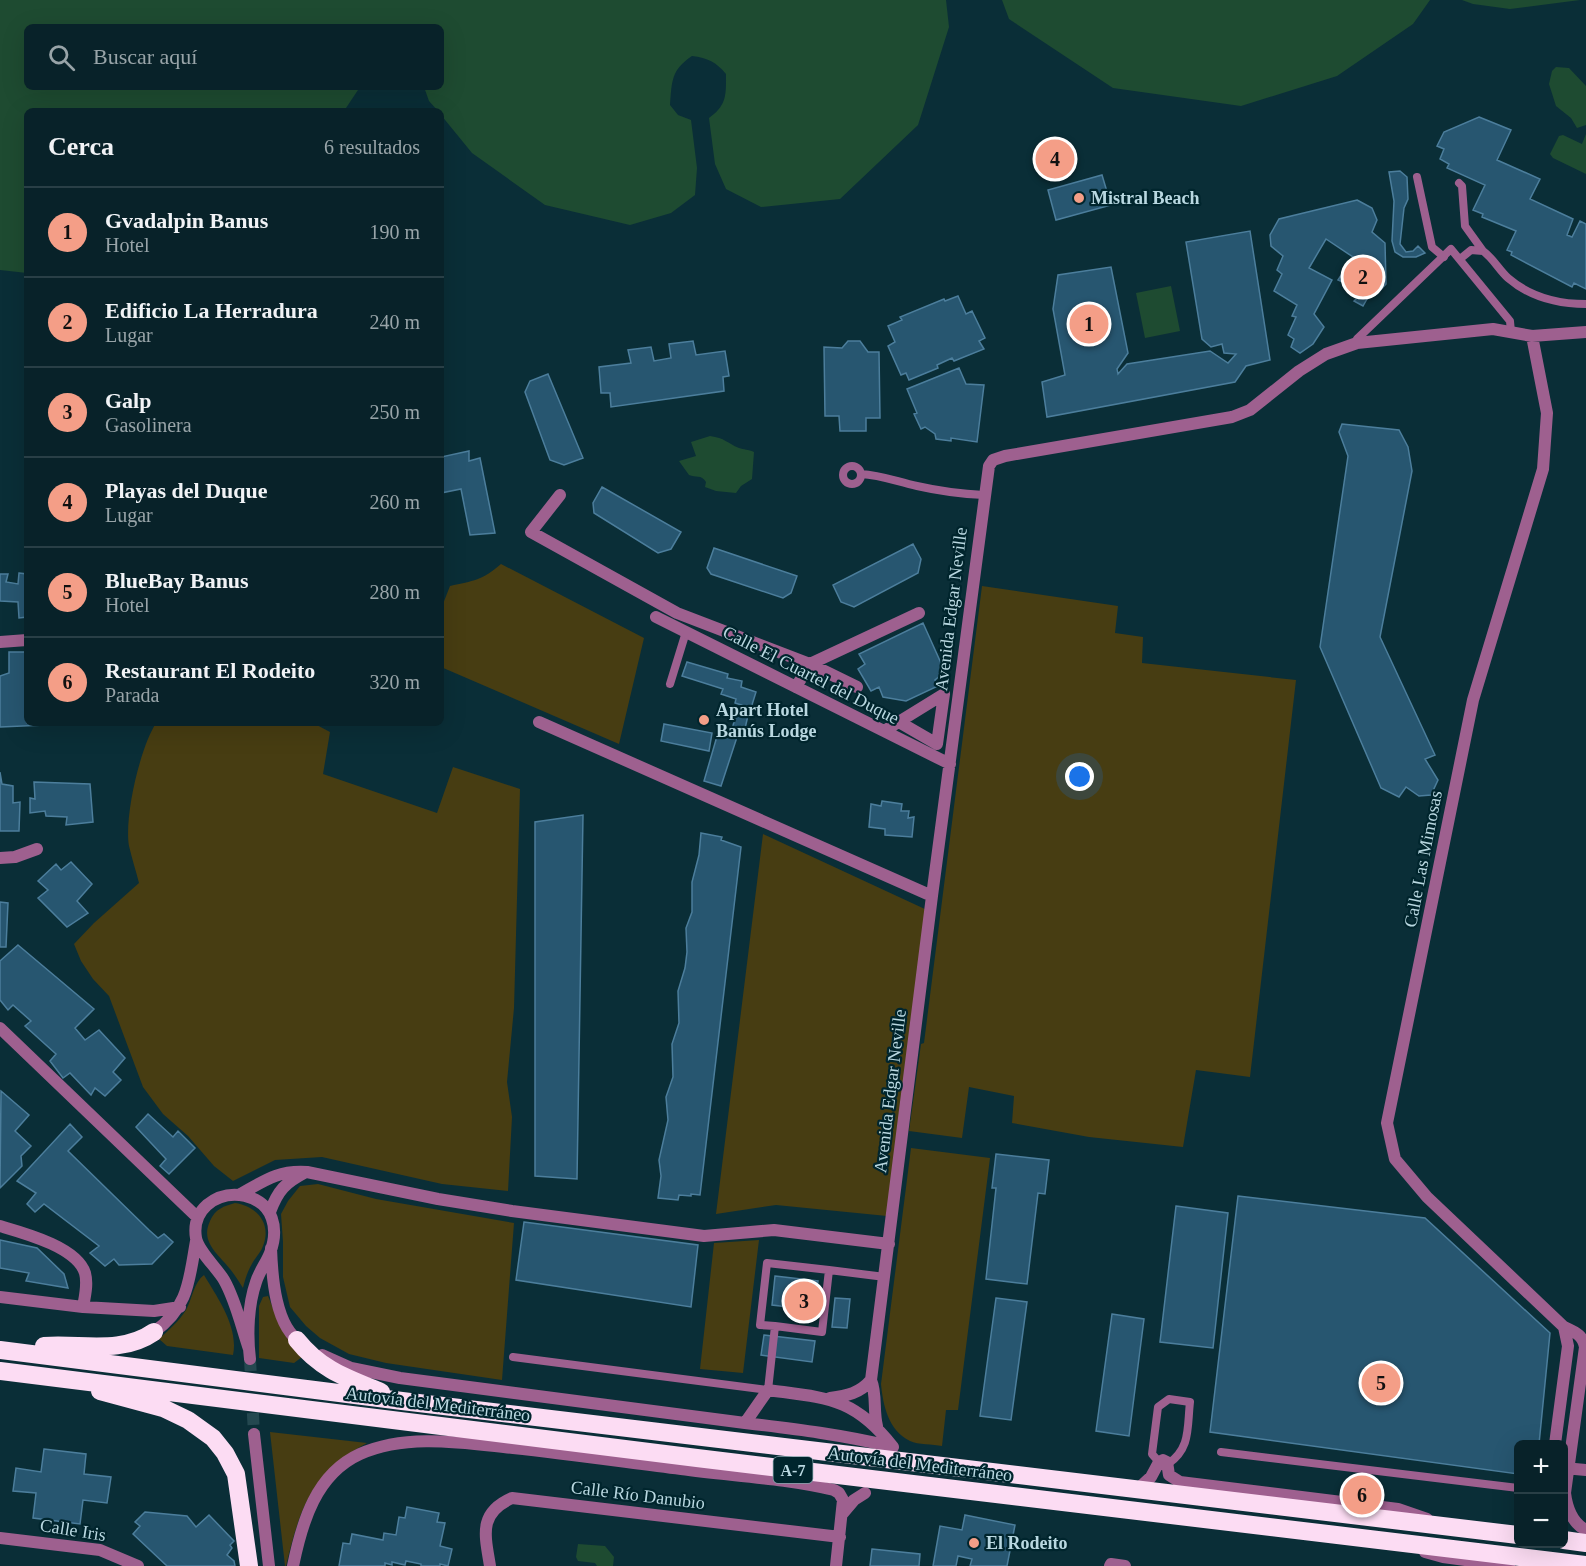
<!DOCTYPE html>
<html lang="es">
<meta charset="utf-8">
<style>
:root{--surface:#082229;--page:#162f35;--text:#f1f3f6;--muted:#98a4a8;--line:#293f46;--accent:#f49e87}
body{margin:0;font-family:"Times New Roman",serif;background:var(--page);color:var(--text)}
.controls{position:absolute;right:18px;bottom:18px;display:grid;overflow:hidden;border-radius:9px;box-shadow:0 6px 24px #0002}
.controls button{width:54px;height:54px;display:grid;place-items:center;padding:0;border:0;border-bottom:2px solid var(--line);background:var(--surface);color:var(--text);font:30px sans-serif}
.you{position:absolute;left:1080px;top:777px;width:21px;height:21px;margin:-15px;border:4px solid #fff;border-radius:50%;background:#1a73e8;box-shadow:0 0 0 9px #1a73e833}
.badge{display:grid;place-items:center;width:39px;height:39px;border-radius:50%;background:var(--accent);color:#111;font-size:20px;font-weight:700}
.pin{position:absolute;translate:-50% -50%;border:3px solid #fff;box-shadow:0 2px 6px #0006}
.list{margin:0;padding:0;list-style:none}
h2{display:flex;justify-content:space-between;align-items:center;height:78px;margin:0;padding:0 24px;font-size:26px}
h2 small{font-size:20px;font-weight:400;color:var(--muted)}
.list li{display:grid;grid-template-columns:39px 1fr auto;gap:18px;align-items:center;box-sizing:border-box;height:90px;padding:0 24px;border-top:2px solid var(--line)}
.list b{display:block;font-size:22px;white-space:nowrap}
.list p{margin:0;font-size:20px;white-space:nowrap;color:var(--muted)}
.list em{font-size:20px;font-style:normal;color:var(--muted)}
.icon{flex:none;width:33px;height:33px;fill:none;stroke:currentColor;stroke-width:2;stroke-linecap:round;stroke-linejoin:round}
.map{position:relative;flex:none;width:1586px;height:1566px;overflow:hidden}
.search{position:absolute;background:var(--surface);box-shadow:0 6px 24px #0002;left:24px;top:24px;width:420px;height:66px;display:flex;align-items:center;gap:15px;box-sizing:border-box;padding:0 21px;border-radius:9px;color:var(--muted);font-size:22px}
.panel{position:absolute;background:var(--surface);box-shadow:0 6px 24px #0002;left:24px;top:108px;width:420px;height:618px;border-radius:9px}
.map>svg:first-child{display:block}
.green{fill:#473d12}
.water{fill:#1e4b31}
.building{fill:#275670;stroke:#4c7e9c;stroke-width:1.5}
.lines{fill:none;stroke-linecap:round;stroke-linejoin:round}
.street-tunnel{stroke:#244850;stroke-width:12;stroke-dasharray:12 6;stroke-linecap:butt}
.lane{stroke:#9e608f;stroke-width:8}
.street{stroke:#9e608f;stroke-width:12}
.highway{stroke:#fcdcf3;stroke-width:18}
.poi-dot{fill:#f49e87;stroke:#00252d;stroke-width:2}
.labels{text-anchor:middle;stroke-width:4.5;stroke-linejoin:round;paint-order:stroke}
.shield{fill:#00252d;stroke:#82a2ab;stroke-width:1.5}
.shield-label{font-size:16px;font-weight:bold;fill:#b9d8e1}
.poi-label{font-size:18px;font-weight:bold;fill:#b9d8e1;stroke:#00252d;text-anchor:start}
.street-label{font-size:18px;fill:#b9d8e1;stroke:#00252d}
</style>
<div class="map">
<svg width="1586" height="1566" viewBox="0 0 1586 1566">
<rect width="100%" height="100%" fill="#0a2e37"/>
<path class="green" d="M 501,564 L 644,638 L 619,744 L 441,667 L 441,609 L 450,586 C 473,581 483,580 501,564 Z
M 982,586 L 1118,606 L 1115,633 L 1143,637 L 1142,663 L 1296,680 L 1250,1077 L 1196,1070 L 1183,1147 L 1089,1137 L 1012,1123 L 1014,1096 L 969,1087 L 962,1138 L 909,1131 L 921,1044 L 924,1043 Z
M 156,723 L 313,723 L 330,732 L 323,774 L 437,813 L 453,767 L 520,789 L 514,1008 L 507,1082 L 512,1117 L 508,1191 L 442,1184 L 322,1157 L 275,1160 L 233,1181 L 214,1166 L 188,1136 L 163,1114 L 143,1087 L 109,996 L 93,979 L 81,961 L 74,944 L 94,923 L 139,883 C 136,871 132,859 129,846 C 124,817 140,748 156,723 Z
M 763,834 L 927,910 L 887,1216 L 776,1205 L 716,1214 Z
M 911,1148 L 990,1158 L 958,1410 L 946,1410 L 942,1446 C 933,1444 918,1445 910,1441 C 888,1430 883,1405 881,1384 Z
M 318,1184 L 376,1199 L 514,1223 L 502,1380 L 386,1363 L 349,1354 L 320,1338 L 306,1326 L 290,1307 L 283,1277 L 283,1242 L 281,1214 L 288,1201 L 300,1186 Z
M 235,1203 C 257,1206 272,1224 263,1246 C 261,1252 256,1257 253,1262 C 248,1270 245,1279 243,1288 C 239,1282 235,1275 230,1269 C 218,1254 200,1242 210,1221 C 215,1209 224,1206 235,1203 Z
M 759,1240 L 743,1373 L 700,1369 L 714,1243 Z
M 204,1275 C 217,1297 239,1327 233,1355 L 167,1346 L 159,1339 C 169,1330 179,1321 186,1310 C 192,1299 194,1282 204,1275 Z
M 268,1296 L 282,1330 L 302,1357 L 294,1363 L 259,1358 L 259,1306 L 263,1297 Z
M 270,1432 L 367,1443 C 311,1474 300,1507 286,1566 L 285,1566 Z"/>
<path class="water" d="M 0,0 L 946,0 L 949,27 L 918,125 L 840,199 L 761,207 L 726,189 L 715,164 L 709,118 C 727,105 726,95 726,74 C 716,62 708,58 692,56 C 671,70 672,81 670,105 L 678,115 L 691,120 L 697,168 L 695,195 L 671,213 L 630,225 L 545,205 L 472,153 L 441,115 L 441,111 L 438,111 L 429,101 L 424,87 L 441,87 L 441,27 L 27,27 L 27,87 L 360,87 L 344,111 L 27,111 L 27,273 L 0,270 Z
M 1002,0 L 1430,0 L 1413,24 L 1337,76 L 1241,106 L 1113,88 L 1009,19 Z
M 1462,0 L 1580,0 L 1510,9 L 1473,4 Z
M 1556,67 L 1569,68 L 1586,86 L 1586,125 L 1577,128 L 1571,118 L 1556,106 L 1549,84 L 1552,71 Z
M 1586,134 L 1586,174 L 1553,158 L 1550,154 L 1559,136 L 1563,135 L 1582,144 Z
M 1171,286 L 1180,331 L 1145,338 L 1136,293 Z
M 710,436 C 725,438 727,443 739,448 C 744,450 748,449 754,452 L 752,479 L 741,486 L 736,493 L 716,491 L 705,487 L 706,482 C 701,474 696,478 689,475 L 679,461 L 696,456 L 691,442 Z
M 578,1544 L 605,1546 L 614,1557 L 613,1566 L 597,1566 L 595,1563 L 578,1561 L 576,1557 Z"/>
<path class="building" d="M 1479,117 L 1511,130 L 1497,160 L 1540,179 L 1530,199 L 1573,219 L 1567,235 L 1572,237 L 1580,221 L 1586,224 L 1586,289 L 1574,283 L 1572,287 L 1511,255 L 1512,252 L 1507,250 L 1516,231 L 1482,217 L 1483,214 L 1473,210 L 1485,185 L 1447,168 L 1449,164 L 1440,159 L 1444,149 L 1437,146 L 1444,132 Z
M 1400,171 L 1407,177 L 1408,199 L 1404,208 L 1400,244 L 1406,252 L 1413,251 L 1418,246 L 1425,253 L 1416,257 L 1403,257 L 1395,252 L 1392,241 L 1394,201 L 1389,172 Z
M 1102,175 L 1111,205 L 1056,220 L 1048,190 Z
M 1357,200 L 1372,208 L 1377,220 L 1372,232 L 1385,243 L 1386,284 L 1377,294 L 1367,299 L 1363,306 L 1354,301 L 1357,298 L 1352,293 L 1355,288 L 1338,280 L 1353,257 L 1326,239 L 1309,268 L 1332,280 L 1314,314 L 1324,327 L 1313,344 L 1300,353 L 1291,347 L 1294,339 L 1288,335 L 1296,317 L 1292,316 L 1297,305 L 1274,291 L 1282,274 L 1277,270 L 1283,256 L 1271,246 L 1270,235 L 1279,219 Z
M 1250,231 L 1270,360 L 1246,366 L 1235,382 L 1047,417 L 1042,382 L 1065,375 L 1053,309 L 1058,275 L 1111,267 L 1128,353 L 1117,369 L 1118,374 L 1127,364 L 1210,351 L 1228,363 L 1236,354 L 1224,353 L 1222,344 L 1211,347 L 1202,339 L 1186,242 Z
M 958,296 L 966,314 L 972,311 L 985,338 L 979,341 L 984,349 L 954,361 L 952,358 L 937,365 L 938,368 L 909,380 L 906,373 L 901,375 L 888,346 L 895,342 L 888,326 L 902,320 L 900,317 L 944,299 L 945,301 Z
M 693,341 L 696,355 L 725,351 L 729,376 L 723,377 L 724,391 L 611,407 L 610,393 L 601,393 L 599,367 L 631,363 L 628,350 L 651,347 L 654,361 L 671,358 L 669,344 Z
M 848,341 L 860,341 L 868,352 L 879,352 L 880,418 L 866,418 L 866,431 L 840,431 L 839,416 L 825,416 L 824,347 L 842,348 Z
M 959,368 L 966,384 L 984,385 L 977,442 L 951,438 L 951,441 L 936,439 L 935,434 L 925,427 L 921,429 L 914,414 L 917,413 L 907,389 Z
M 548,374 L 583,458 L 564,465 L 550,460 L 525,392 L 530,381 Z
M 1342,424 L 1399,430 L 1408,447 L 1412,471 L 1380,637 L 1435,755 L 1425,759 L 1438,780 L 1431,795 L 1419,796 L 1406,787 L 1399,797 L 1381,788 L 1320,647 L 1348,456 L 1339,432 Z
M 469,451 L 469,461 L 480,458 L 495,533 L 470,535 L 461,489 L 441,493 L 441,457 Z
M 602,487 L 681,532 L 671,549 L 658,553 L 594,513 L 593,503 Z
M 913,544 L 921,559 L 918,573 L 854,607 L 841,602 L 833,585 Z
M 714,548 L 797,576 L 791,593 L 783,598 L 711,574 L 707,568 Z
M 19,573 L 27,574 L 27,617 L 19,618 L 18,602 L 0,601 L 0,574 L 8,574 L 6,582 L 18,584 Z
M 923,623 L 945,672 L 935,680 L 938,686 L 906,701 L 883,697 L 879,687 L 871,691 L 858,669 L 865,664 L 859,654 Z
M 9,652 L 27,652 L 27,723 L 68,724 L 0,727 L 0,676 L 9,673 Z
M 687,662 L 728,674 L 727,678 L 742,681 L 741,687 L 756,692 L 751,708 L 735,703 L 736,699 L 721,694 L 723,689 L 682,676 Z
M 738,708 L 749,711 L 744,733 L 739,731 L 721,786 L 704,781 L 720,726 L 732,729 Z
M 664,724 L 712,733 L 709,751 L 661,741 Z
M 0,772 L 2,784 L 13,786 L 13,803 L 20,802 L 19,831 L 0,831 Z
M 34,782 L 90,784 L 93,822 L 66,825 L 67,817 L 46,816 L 45,811 L 30,813 L 30,798 L 35,799 Z
M 882,801 L 902,804 L 901,811 L 909,811 L 908,818 L 914,817 L 912,837 L 885,835 L 885,829 L 869,827 L 871,804 L 881,806 Z
M 583,815 L 577,1179 L 535,1176 L 535,822 Z
M 701,833 L 722,837 L 721,840 L 741,847 L 700,1195 L 691,1194 L 691,1196 L 679,1195 L 678,1200 L 658,1198 L 661,1176 L 659,1160 L 668,1120 L 666,1097 L 673,1077 L 672,1044 L 679,1023 L 678,991 L 685,968 L 687,952 L 686,928 L 692,912 L 692,882 L 699,855 Z
M 71,862 L 92,884 L 77,901 L 88,913 L 67,927 L 38,898 L 48,890 L 38,881 L 56,864 L 61,870 Z
M 0,902 L 8,903 L 6,947 L 0,947 Z
M 18,945 L 94,1009 L 75,1028 L 85,1040 L 99,1030 L 125,1058 L 113,1072 L 121,1080 L 105,1096 L 95,1088 L 91,1095 L 70,1073 L 63,1078 L 50,1061 L 56,1054 L 25,1026 L 31,1021 L 13,1005 L 8,1010 L 0,1000 L 0,961 Z
M 1,1091 L 29,1115 L 15,1131 L 31,1146 L 21,1156 L 22,1166 L 0,1188 Z
M 148,1114 L 173,1137 L 178,1131 L 195,1148 L 169,1174 L 160,1166 L 166,1159 L 136,1127 Z
M 70,1124 L 82,1137 L 68,1151 L 149,1230 L 158,1238 L 164,1234 L 173,1242 L 152,1264 L 119,1265 L 114,1259 L 105,1266 L 90,1253 L 99,1246 L 44,1204 L 35,1212 L 27,1204 L 36,1193 L 17,1181 Z
M 996,1154 L 1049,1160 L 1045,1194 L 1038,1193 L 1027,1284 L 986,1279 L 996,1188 L 992,1188 Z
M 1238,1196 L 1425,1218 L 1550,1333 L 1539,1444 L 1518,1444 L 1518,1474 L 1210,1432 Z
M 1176,1206 L 1228,1213 L 1213,1348 L 1160,1342 Z
M 524,1222 L 698,1245 L 691,1307 L 516,1280 Z
M 0,1240 L 37,1248 L 64,1274 L 68,1288 L 26,1281 L 29,1273 L 0,1268 Z
M 775,1276 L 818,1281 L 814,1310 L 772,1305 Z
M 835,1298 L 850,1299 L 847,1328 L 832,1327 Z
M 996,1298 L 1027,1302 L 1011,1420 L 980,1416 Z
M 1112,1314 L 1144,1319 L 1129,1436 L 1096,1431 Z
M 764,1335 L 815,1341 L 812,1362 L 761,1355 Z
M 44,1449 L 86,1454 L 84,1474 L 111,1477 L 107,1503 L 83,1500 L 80,1524 L 33,1518 L 36,1493 L 13,1491 L 16,1468 L 41,1472 Z
M 407,1507 L 439,1513 L 437,1522 L 445,1523 L 440,1546 L 452,1549 L 448,1566 L 440,1564 L 440,1566 L 421,1566 L 421,1564 L 406,1561 L 405,1565 L 392,1562 L 392,1565 L 385,1563 L 385,1566 L 339,1566 L 343,1543 L 350,1544 L 352,1534 L 383,1540 L 384,1533 L 396,1535 L 399,1517 L 405,1518 Z
M 145,1512 L 187,1516 L 196,1527 L 209,1515 L 234,1541 L 230,1545 L 232,1548 L 227,1555 L 234,1561 L 235,1566 L 167,1566 L 133,1534 L 140,1526 L 135,1522 Z
M 965,1515 L 1015,1525 L 1007,1566 L 970,1566 L 972,1559 L 958,1556 L 956,1566 L 933,1566 L 940,1526 L 962,1530 Z
M 872,1549 L 920,1554 L 919,1566 L 870,1566 Z"/>
<g class="lines">
<path class="street-tunnel" d="M 250,1359 L 254,1434"/>
<path class="lane" d="M 1417,177 L 1432,247 L 1444,257
M 1459,183 L 1462,186 L 1465,226 L 1483,251
M 1460,259 L 1471,250 L 1483,251 C 1493,258 1499,270 1508,278 C 1530,297 1558,304 1586,304
M 1357,343 L 1357,339 L 1451,249 L 1510,321 L 1511,332
M843 475a9 9 0 1 1 18 0a9 9 0 1 1-18 0Z
M 861,474 C 881,475 898,482 917,486 C 939,491 961,494 984,495
M 670,684 L 686,632
M 775,1326 L 760,1325 L 767,1263 L 829,1270
M 513,1357 L 768,1390 L 775,1326 L 822,1332 L 829,1270 L 885,1277
M 1221,1452 L 1518,1488
M 1159,1462 L 1152,1454 L 1158,1407 L 1169,1399 L 1190,1402 C 1187,1428 1191,1448 1168,1464"/>
<path class="street" d="M 1532,336 L 1547,413 L 1543,469 L 1473,700 L 1387,1123 L 1395,1159 L 1427,1197 L 1564,1327 C 1575,1332 1583,1335 1585,1347 L 1565,1493 C 1567,1509 1572,1523 1586,1530
M 560,495 L 531,532 L 677,613 L 810,664 L 796,687
M 656,617 L 950,764
M 0,642 L 27,640
M 810,664 L 919,613
M 810,664 L 857,687
M 539,722 L 932,896
M 884,731 L 944,694 L 937,744 L 899,722
M 0,858 L 15,857 L 37,849
M 0,1028 L 197,1217
M 239,1195 C 264,1181 278,1170 307,1172 L 438,1199 L 512,1211 L 704,1236 L 774,1230 L 889,1244
M 270,1212 C 278,1190 285,1183 306,1172
M 0,1226 C 24,1233 77,1247 85,1273 C 88,1284 85,1296 83,1307
M 271,1248 C 272,1276 275,1328 302,1343
M 0,1297 L 83,1307 L 154,1311 L 180,1307
M 154,1332 C 189,1307 189,1280 196,1241
M 249,1349 C 241,1326 236,1301 224,1280 C 217,1268 198,1251 196,1238 C 194,1226 197,1214 207,1205 C 218,1196 231,1193 245,1196 C 274,1203 279,1229 270,1253 C 266,1263 259,1272 256,1282 C 248,1305 247,1335 250,1359
M 322,1355 L 351,1368 L 400,1378 L 745,1423 L 768,1390 C 826,1398 854,1397 893,1447
M 830,1398 C 847,1396 860,1393 871,1380
M 745,1423 C 795,1429 845,1435 893,1447
M 877,1426 C 873,1411 877,1394 871,1380 L 932,896 L 989,466 L 993,460 L 1005,456 L 1232,417 L 1250,410 L 1299,371 L 1326,354 L 1357,343 L 1493,329 L 1532,336 L 1586,332
M 254,1434 L 269,1566
M 1555,1444 L 1568,1346 L 1564,1327
M 1564,1468 L 1586,1470
M 1138,1489 L 1151,1477 L 1159,1462 L 1163,1460 L 1167,1462 L 1169,1475 L 1180,1482 L 1398,1509 L 1427,1519
M 843,1513 L 854,1500 L 865,1493
M 0,1538 L 100,1550 L 138,1566
M 1425,1552 L 1443,1557 L 1509,1566
M 293,1566 C 302,1522 316,1474 360,1454 C 407,1433 464,1443 513,1448 C 569,1454 625,1462 681,1469 C 731,1476 784,1478 834,1490 L 839,1493 L 843,1500 L 836,1566
M 490,1566 C 485,1535 478,1513 512,1498 L 840,1537
M 1110,1566 L 1111,1564 L 1125,1566"/>
<path class="highway" d="M 297,1340 C 321,1370 347,1378 381,1392
M 44,1346 C 81,1343 121,1355 154,1332
M 0,1350 L 402,1401 L 1518,1535
M 0,1371 L 697,1458 L 1586,1565
M 100,1391 L 163,1408 L 188,1420 L 213,1438 L 225,1453 L 236,1474 L 249,1566
M 1564,1540 L 1586,1543"/>
</g>
<g class="poi-dot">
<circle cx="1079" cy="198" r="6"/>
<circle cx="704" cy="720" r="6"/>
<circle cx="974" cy="1543" r="6"/>
</g>
<g class="labels">
<rect class="shield" x="773.5" y="1457" width="39" height="26" rx="4.5"/>
<g class="shield-label">
<text x="793" y="1476">A-7</text>
</g>
<g class="poi-label">
<text x="1091" y="204">Mistral Beach</text>
<text x="716" y="716">Apart Hotel<tspan x="716" dy="21">Banús Lodge</tspan></text>
<text x="986" y="1549">El Rodeito</text>
</g>
<g class="street-label">
<text transform="translate(951 609) rotate(-83)" y="6">Avenida Edgar Neville</text>
<text transform="translate(811 675) rotate(27)" y="6">Calle El Cuartel del Duque</text>
<text transform="translate(1423 859) rotate(-79)" y="6">Calle Las Mimosas</text>
<text transform="translate(890 1091) rotate(-83)" y="6">Avenida Edgar Neville</text>
<text transform="translate(438 1404) rotate(7)" y="6">Autovía del Mediterráneo</text>
<text transform="translate(920 1464) rotate(7)" y="6">Autovía del Mediterráneo</text>
<text transform="translate(638 1495) rotate(7)" y="6">Calle Río Danubio</text>
<text transform="translate(73 1530) rotate(9)" y="6">Calle Iris</text>
</g>
</g>
</svg>
<div class="controls">
<button>+</button>
<button>−</button>
</div>
<div class="you"></div>
<div class="pin badge" style="left:1089px;top:324px">1</div>
<div class="pin badge" style="left:1363px;top:277px">2</div>
<div class="pin badge" style="left:804px;top:1301px">3</div>
<div class="pin badge" style="left:1055px;top:159px">4</div>
<div class="pin badge" style="left:1381px;top:1383px">5</div>
<div class="pin badge" style="left:1362px;top:1495px">6</div>
<div class="search"><svg class="icon" aria-label="search" viewBox="0 0 24 24"><circle cx="10" cy="10" r="6"/><path d="M15 15l6 6"/></svg>Buscar aquí</div>
<section class="panel">
<h2>Cerca<small>6 resultados</small></h2>
<ul class="list">
<li><span class="badge">1</span><div><b>Gvadalpin Banus</b><p>Hotel</p></div><em>190 m</em></li>
<li><span class="badge">2</span><div><b>Edificio La Herradura</b><p>Lugar</p></div><em>240 m</em></li>
<li><span class="badge">3</span><div><b>Galp</b><p>Gasolinera</p></div><em>250 m</em></li>
<li><span class="badge">4</span><div><b>Playas del Duque</b><p>Lugar</p></div><em>260 m</em></li>
<li><span class="badge">5</span><div><b>BlueBay Banus</b><p>Hotel</p></div><em>280 m</em></li>
<li><span class="badge">6</span><div><b>Restaurant El Rodeito</b><p>Parada</p></div><em>320 m</em></li>
</ul>
</section>
</div>
